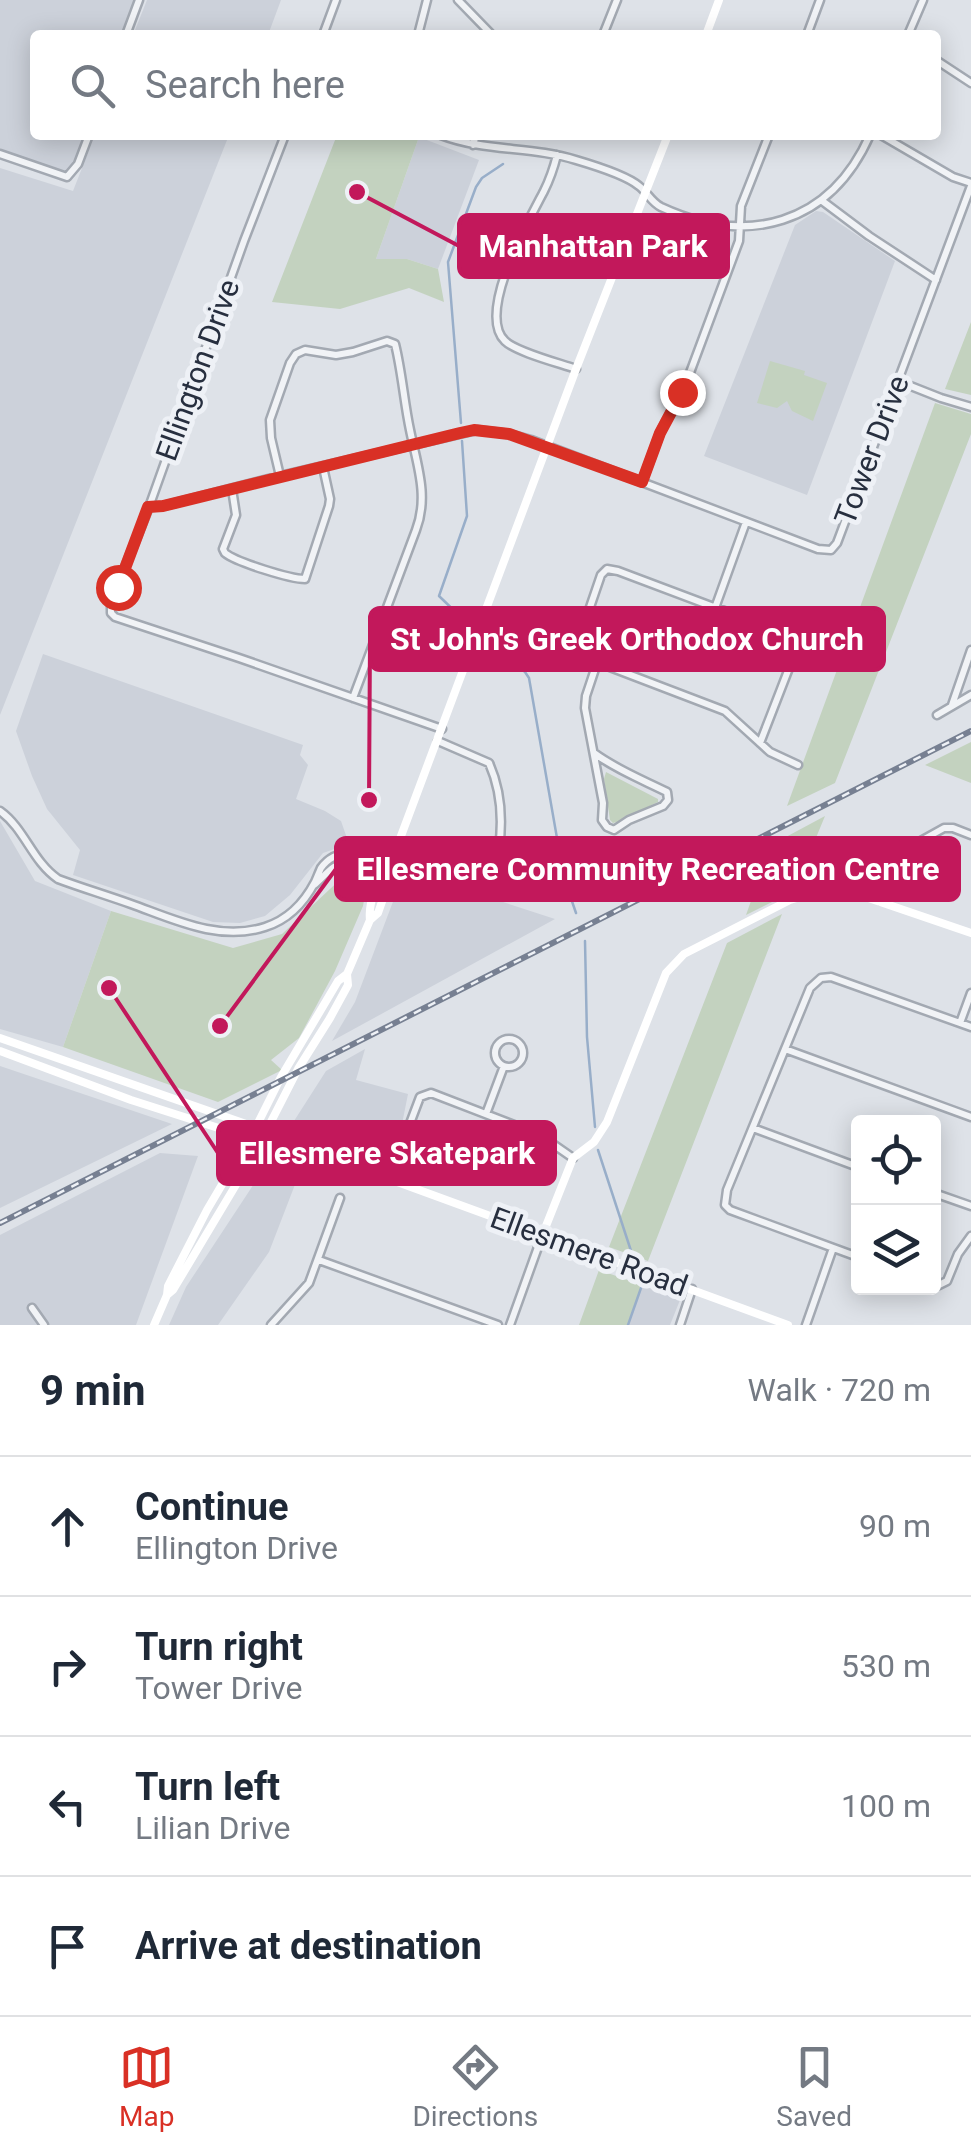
<!DOCTYPE html>
<meta charset="utf-8">
<style>
:root{--surface:#fff;--page:#f6f6f7;--text:#1f2937;--muted:#747a83;--line:#e0e1e3;--accent:#d93025}
body{margin:0;font-family:Roboto,sans-serif;background:var(--page);color:var(--text)}
.controls{position:absolute;right:30px;bottom:30px;display:grid;overflow:hidden;border-radius:10px;box-shadow:0 5px 25px #0003}
.controls button{width:90px;height:90px;display:grid;place-items:center;padding:0;border:0;border-bottom:2px solid var(--line);background:var(--surface);color:var(--text);font:50px sans-serif}
.stop{position:absolute;width:30px;height:30px;margin:-22px;border:8px solid #d93025;border-radius:50%;background:#fff}
.stop.end{background:#d93025;border-color:#fff;box-shadow:0 2px 10px #0008}
.list{margin:0;padding:0;list-style:none}
h2{display:flex;justify-content:space-between;align-items:center;height:130px;margin:0;padding:0 40px;font-size:42px}
h2 small{font-size:32px;font-weight:400;color:var(--muted)}
.list li{display:grid;grid-template-columns:65px 1fr auto;gap:30px;align-items:center;box-sizing:border-box;height:140px;padding:0 40px;border-top:2px solid var(--line)}
.list b{display:block;font-size:38px;white-space:nowrap}
.list p{margin:0;font-size:32px;white-space:nowrap;color:var(--muted)}
.list em{font-size:32px;font-style:normal;color:var(--muted)}
.icon{flex:none;width:55px;height:55px;fill:none;stroke:currentColor;stroke-width:2;stroke-linecap:round;stroke-linejoin:round}
.map{position:relative;flex:none;width:971px;height:1325px;overflow:hidden}
.search{position:absolute;background:var(--surface);box-shadow:0 5px 25px #0003;left:30px;right:30px;top:30px;height:110px;display:flex;align-items:center;gap:25px;box-sizing:border-box;padding:0 35px;border-radius:10px;color:var(--muted);font-size:38px}
.sheet{height:690px;background:var(--surface)}
nav{display:flex;justify-content:space-around;align-items:center;box-sizing:border-box;height:140px;border-top:2px solid var(--line);background:var(--surface);font-size:28px;color:var(--muted)}
nav a{display:grid;justify-items:center;gap:5px}
nav .on{color:var(--accent)}
.map>svg:first-child{display:block}
.built{fill:#ccd1da}
.green{fill:#c3d2bf}
.lines{fill:none;stroke-linecap:round;stroke-linejoin:round}
.stream{stroke:#98aec9;stroke-width:2.5}
.street-casing{stroke:#a3a9b2;stroke-width:11}
.street{stroke:#f1f3f6;stroke-width:6}
.secondary{stroke:#fff;stroke-width:8}
.rail-casing{stroke:#778092;stroke-width:6}
.rail{stroke:#eef1f6;stroke-width:2.5;stroke-dasharray:8;stroke-linecap:butt}
.route{stroke:#d93025;stroke-width:12}
.labels{text-anchor:middle;stroke-width:10;stroke-linejoin:round;paint-order:stroke}
.street-label{font-size:30px;fill:#272f3f;stroke:#eef1f6}
.leader{fill:none;stroke:#c2185b;stroke-width:4}
.callout-dot{fill:#c2185b;stroke:#eef1f6;stroke-width:4}
.callout{fill:#c2185b;stroke:#c2185b;stroke-width:4}
.callout-label{font-size:32px;text-anchor:middle;font-weight:bold;fill:#fff}
</style>
<div class="map">
<svg width="971" height="1325" viewBox="0 0 971 1325">
<rect width="100%" height="100%" fill="#dee2e8"/>
<path class="built" d="M 0,0 L 134,0 L 121,35 L 35,35 L 35,135 L 84,135 L 74,161 L 68,170 L 60,172 L 0,151 Z
M 147,0 L 281,0 L 268,35 L 133,35 Z
M 95,135 L 229,135 L 0,715 L 0,168 L 73,191 Z
M 419,137 L 479,160 L 438,269 L 407,259 L 376,259 Z
M 816,211 L 823,212 L 895,261 L 807,495 L 704,456 L 795,225 Z
M 43,654 L 303,745 L 300,755 L 308,765 L 296,799 L 325,811 L 341,821 L 349,844 L 323,853 L 290,895 L 265,916 L 240,923 L 213,922 L 73,875 L 80,850 L 47,809 L 32,776 L 16,731 Z
M 0,821 L 35,881 L 111,911 L 63,1047 L 0,1029 Z
M 405,870 L 555,919 L 332,1041 L 355,1002 Z
M 365,1049 L 356,1080 L 408,1094 L 400,1134 L 388,1162 L 366,1156 L 294,1121 L 326,1071 Z
M 0,1066 L 172,1124 L 0,1208 Z
M 414,1139 L 456,1154 L 445,1186 L 403,1170 Z
M 160,1153 L 198,1156 L 136,1325 L 0,1325 L 0,1235 Z
M 269,1161 L 301,1169 L 269,1252 L 218,1325 L 169,1325 L 186,1287 Z
M 642,1285 L 680,1300 L 670,1325 L 627,1325 Z"/>
<path class="green" d="M 337,135 L 413,135 L 419,137 L 376,259 L 407,259 L 438,269 L 444,302 L 409,288 L 340,309 L 272,302 Z
M 971,322 L 971,395 L 945,389 Z
M 770,361 L 805,371 L 804,375 L 827,383 L 813,421 L 792,411 L 787,401 L 777,408 L 757,403 Z
M 935,403 L 971,414 L 971,434 L 835,783 L 787,806 Z
M 971,742 L 971,783 L 925,765 Z
M 606,772 L 658,799 L 658,802 C 647,807 623,821 613,823 L 610,820 L 604,779 Z
M 825,816 L 794,891 L 746,915 L 771,845 Z
M 346,874 L 368,878 L 363,906 L 335,971 L 299,1038 L 271,1060 L 282,1070 L 218,1102 L 63,1047 L 111,911 L 233,948 L 282,934 Z
M 782,914 L 648,1261 L 609,1247 L 727,943 Z
M 599,1270 L 642,1285 L 627,1325 L 579,1325 Z"/>
<g class="lines">
<path class="stream" d="M 461,423 L 448,262 L 476,187 L 482,178 L 503,164
M 462,441 L 467,516 L 439,596 L 468,624
M 491,644 L 525,672 L 529,678 L 564,878 L 576,913
M 585,941 L 587,1037 L 595,1127
M 598,1150 L 633,1257
M 628,1325 L 641,1288"/>
<defs>
<path id="street" d="M 458,0 L 492,35
M 126,35 L 139,0
M 323,35 L 336,0
M 418,35 L 427,0
M 603,35 L 617,0
M 807,35 L 820,0
M 908,35 L 923,0
M 936,60 L 971,83
M 285,135 L 244,241 L 149,507 L 111,602 L 111,613 L 115,617 L 239,658 L 442,729
M 441,135 C 485,152 532,146 576,160 C 593,165 626,175 639,186 C 648,193 651,202 661,207 C 747,247 830,225 870,135
M 881,135 L 953,177 L 971,183
M 473,145 L 476,135
M 0,154 L 67,177 L 78,164 L 89,135
M 557,155 C 554,167 550,179 544,191 C 529,220 476,313 505,341 C 516,352 559,363 576,369
M 821,200 L 869,236 L 936,280
M 898,381 L 941,398 L 971,407
M 280,476 L 271,438 L 270,420 L 290,363 L 296,354 L 305,350 L 336,355 L 353,352 L 387,341 L 395,344 C 402,372 404,402 410,430 C 417,465 429,496 416,530 L 353,698
M 642,482 L 660,433 L 688,378 L 739,241 L 741,206 L 769,135
M 232,489 L 236,515 L 223,549 L 225,553 C 236,562 290,579 305,579 L 329,506 L 330,499 L 323,467
M 149,507 L 163,506 L 280,476 L 477,430 L 509,434 L 531,440 L 818,549 L 831,550 L 837,543 L 971,186
M 715,608 L 746,522
M 484,619 L 725,711 L 770,752 L 798,765
M 574,654 L 601,575 L 607,569 L 618,571 L 788,635 L 798,645 L 760,743
M 952,705 L 971,650
M 937,715 L 971,695
M 438,741 L 489,763 C 501,790 503,819 499,848
M 594,753 C 617,770 643,780 667,792 L 668,800 L 663,806 L 629,820 L 614,830 L 607,827 L 602,820 L 603,803 L 585,708 L 586,696 L 597,663
M 0,811 C 25,829 32,861 58,879 C 82,888 106,895 131,904 C 173,919 219,942 265,927 C 287,920 304,903 315,882 C 316,880 320,870 321,868 C 338,844 370,853 389,868
M 314,885 C 321,879 327,872 334,867 C 350,856 371,866 388,868
M 880,900 L 891,868 L 899,853 L 944,828 L 953,828 L 971,835
M 960,1023 L 971,993
M495 1053a14 14 0 1 1 28 0a14 14 0 1 1-28 0Z
M 785,1049 L 971,1117
M 486,1114 L 504,1066
M 753,1128 L 858,1167
M 389,1179 L 420,1097 L 431,1093 L 540,1135 L 573,1158
M 934,1193 L 971,1206
M 858,1257 L 730,1210 L 725,1205 L 727,1190 L 810,988 L 821,978 L 831,977 L 971,1027
M 319,1260 L 498,1325
M 934,1283 L 939,1285 L 947,1281 L 958,1254 L 971,1236
M 32,1308 L 44,1325
M 271,1325 L 309,1283 L 340,1198
M 510,1325 L 542,1236
M 680,1325 L 692,1289
M 806,1325 L 833,1248"/>
</defs>
<use href="#street" class="street-casing"/>
<use href="#street" class="street"/>
<path class="secondary" d="M 706,35 L 719,0
M 370,920 C 368,904 377,879 389,868 L 576,369 L 668,135
M 0,1038 L 375,1169 L 389,1179 L 788,1325
M 0,1051 L 131,1100 L 275,1146 L 372,1182 L 389,1179
M 542,1236 L 573,1158 L 594,1142 L 607,1122 L 666,973 L 684,954 L 790,900 L 817,892 L 848,891 L 971,933
M 167,1295 L 173,1290 L 255,1153 L 298,1069 L 330,1018 L 348,985 L 347,974 L 370,920 L 378,913 L 391,876 L 389,868
M 154,1325 L 167,1295 L 168,1286 L 207,1210 L 256,1127 L 281,1077 L 338,981 L 347,974"/>
<defs>
<path id="rail" d="M 0,1223 L 971,731"/>
</defs>
<use href="#rail" class="rail-casing"/>
<use href="#rail" class="rail"/>
</g>
<g class="lines">
<path class="route" d="M 118,587 L 148,507 L 163,506 L 460,433 L 474,430 L 509,434 L 642,482 L 660,433 L 682,392"/>
</g>
<g class="labels">
<g class="street-label">
<text transform="translate(198 370) rotate(-70)" y="10">Ellington Drive</text>
<text transform="translate(872 450) rotate(-69)" y="10">Tower Drive</text>
<text transform="translate(589 1252) rotate(20)" y="10">Ellesmere Road</text>
</g>
</g>
<path class="leader" d="M357 192L459 246M369 800L370 639M220 1026L336 869M109 988L218 1153"/>
<g class="callout-dot">
<circle cx="357" cy="192" r="10"/>
<circle cx="369" cy="800" r="10"/>
<circle cx="220" cy="1026" r="10"/>
<circle cx="109" cy="988" r="10"/>
</g>
<g class="callout">
<rect x="459" y="215" width="269" height="62" rx="10"/>
<rect x="370" y="608" width="514" height="62" rx="10"/>
<rect x="336" y="838" width="623" height="62" rx="10"/>
<rect x="218" y="1122" width="337" height="62" rx="10"/>
</g>
<g class="callout-label">
<text x="593" y="257">Manhattan Park</text>
<text x="627" y="650">St John's Greek Orthodox Church</text>
<text x="648" y="880">Ellesmere Community Recreation Centre</text>
<text x="387" y="1164">Ellesmere Skatepark</text>
</g>
</svg>
<div class="controls">
<button><svg class="icon" aria-label="locate" viewBox="0 0 24 24"><circle cx="12" cy="12" r="6"/><path d="M12 2v4M12 18v4M2 12h4M18 12h4"/></svg></button>
<button><svg class="icon" aria-label="layers" viewBox="0 0 24 24"><path d="M12 4l9 5-9 5-9-5zM3 14l9 5 9-5"/></svg></button>
</div>
<div class="stop" style="left:118px;top:587px"></div>
<div class="stop end" style="left:682px;top:392px"></div>
<div class="search"><svg class="icon" aria-label="search" viewBox="0 0 24 24"><circle cx="10" cy="10" r="6"/><path d="M15 15l6 6"/></svg>Search here</div>
</div>
<section class="sheet">
<h2>9 min<small>Walk · 720 m</small></h2>
<ul class="list">
<li><svg class="icon" aria-label="ahead" viewBox="0 0 24 24"><path d="M12 20V5M6 11l6-6 6 6"/></svg><div><b>Continue</b><p>Ellington Drive</p></div><em>90 m</em></li>
<li><svg class="icon" aria-label="right" viewBox="0 0 24 24"><path d="M7 20v-9h11M14 6l5 5-5 5"/></svg><div><b>Turn right</b><p>Tower Drive</p></div><em>530 m</em></li>
<li><svg class="icon" aria-label="left" viewBox="0 0 24 24"><path d="M17 20v-9H6M10 6l-5 5 5 5"/></svg><div><b>Turn left</b><p>Lilian Drive</p></div><em>100 m</em></li>
<li><svg class="icon" aria-label="arrive" viewBox="0 0 24 24"><path d="M6 21V4h12l-3 4 3 4H6"/></svg><div><b>Arrive at destination</b></div></li>
</ul>
</section>
<nav>
<a class="on"><svg class="icon" aria-label="map" viewBox="0 0 24 24"><path d="M3 6l6-2 6 2 6-2v14l-6 2-6-2-6 2zM9 4v14M15 6v14"/></svg>Map</a>
<a><svg class="icon" aria-label="directions" viewBox="0 0 24 24"><path d="M12 3l9 9-9 9-9-9zM9 14v-3h6M13 9l2 2-2 2"/></svg>Directions</a>
<a><svg class="icon" aria-label="saved" viewBox="0 0 24 24"><path d="M7 4h10v16l-5-4-5 4z"/></svg>Saved</a>
</nav>
